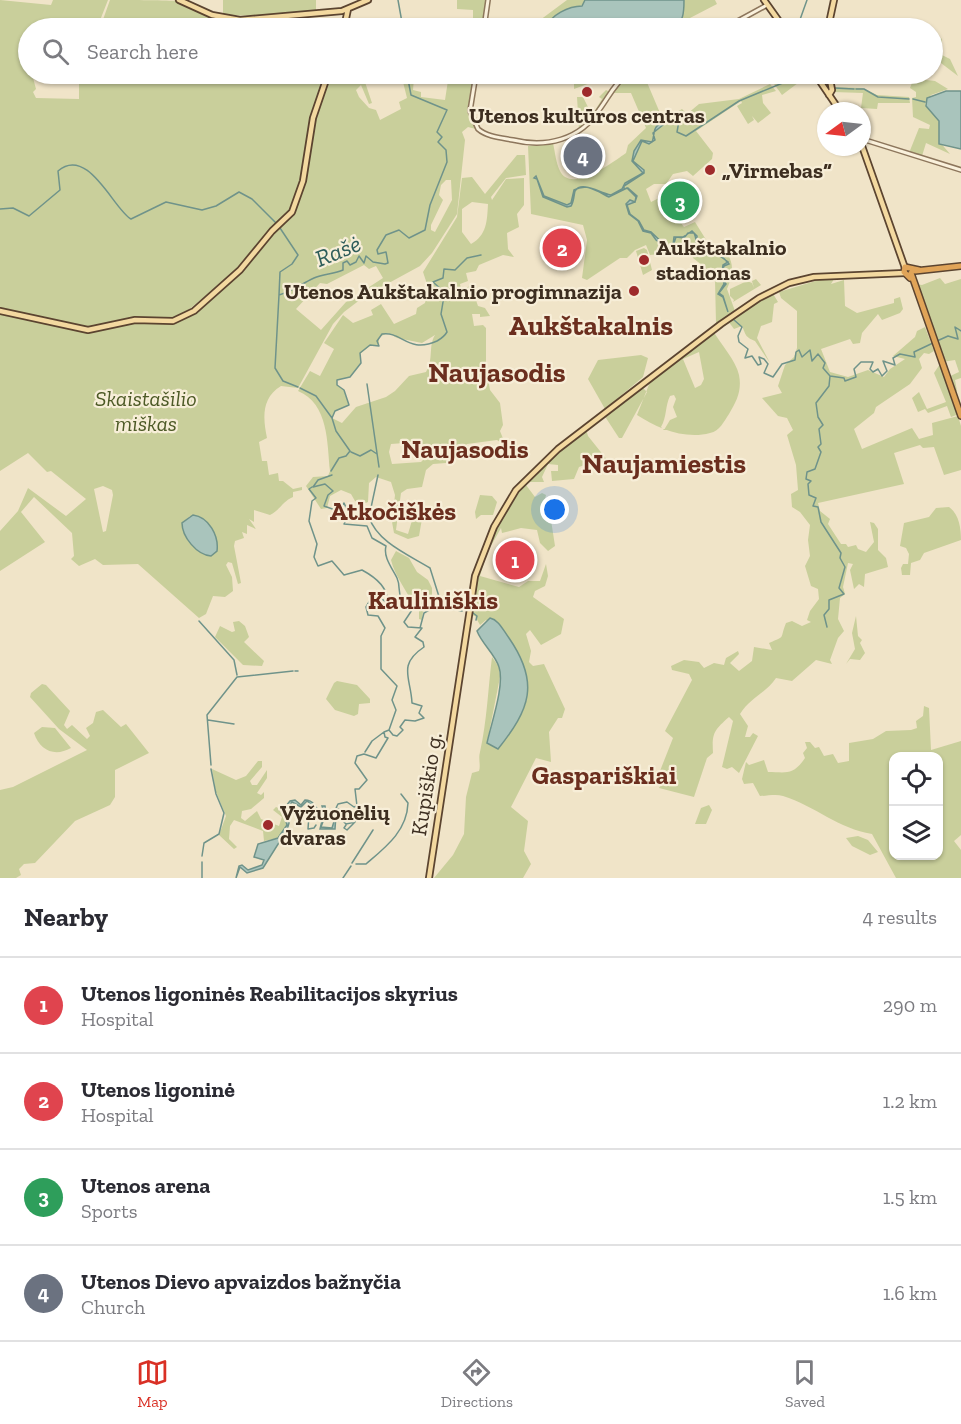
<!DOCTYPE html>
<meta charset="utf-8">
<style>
:root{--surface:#fff;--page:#f2f2f3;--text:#2b2b33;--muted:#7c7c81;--line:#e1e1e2;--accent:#d93025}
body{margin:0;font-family:"Zilla Slab",serif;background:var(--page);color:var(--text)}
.controls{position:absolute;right:18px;bottom:18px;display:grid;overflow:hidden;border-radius:12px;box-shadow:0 2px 4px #0004}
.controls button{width:54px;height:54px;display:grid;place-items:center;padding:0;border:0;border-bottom:2px solid var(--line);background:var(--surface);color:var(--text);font:30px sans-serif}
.compass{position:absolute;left:817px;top:102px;width:54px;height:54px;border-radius:50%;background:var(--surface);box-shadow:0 2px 4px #0004;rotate:255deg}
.you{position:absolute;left:555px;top:510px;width:21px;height:21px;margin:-15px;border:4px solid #fff;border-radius:50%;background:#1a73e8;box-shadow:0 0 0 9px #1a73e833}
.badge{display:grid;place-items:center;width:39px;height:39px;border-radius:50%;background:var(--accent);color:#fff;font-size:20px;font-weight:700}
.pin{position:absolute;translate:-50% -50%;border:3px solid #fff;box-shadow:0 2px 6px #0006}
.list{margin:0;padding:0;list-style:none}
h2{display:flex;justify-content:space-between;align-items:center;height:78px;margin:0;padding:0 24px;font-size:26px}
h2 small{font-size:20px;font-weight:400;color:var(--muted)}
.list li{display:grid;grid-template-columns:39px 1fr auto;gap:18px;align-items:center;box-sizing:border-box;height:96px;padding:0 24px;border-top:2px solid var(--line)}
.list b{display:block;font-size:22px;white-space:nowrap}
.list p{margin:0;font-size:20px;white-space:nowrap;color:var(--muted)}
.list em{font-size:20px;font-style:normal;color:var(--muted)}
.icon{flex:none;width:33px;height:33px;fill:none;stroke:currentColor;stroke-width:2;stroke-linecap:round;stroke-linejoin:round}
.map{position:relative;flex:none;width:961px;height:878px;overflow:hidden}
.search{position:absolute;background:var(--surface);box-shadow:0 2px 4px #0004;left:18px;right:18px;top:18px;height:66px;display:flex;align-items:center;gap:15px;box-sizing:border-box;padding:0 21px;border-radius:33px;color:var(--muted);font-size:22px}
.sheet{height:462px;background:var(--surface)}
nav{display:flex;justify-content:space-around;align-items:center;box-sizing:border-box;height:84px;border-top:2px solid var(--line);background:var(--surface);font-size:16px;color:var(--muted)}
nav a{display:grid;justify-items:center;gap:3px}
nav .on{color:var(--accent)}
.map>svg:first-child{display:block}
.green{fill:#c9cf9b;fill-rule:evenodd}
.water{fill:#a9c4bc;stroke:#6f938a;stroke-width:1.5}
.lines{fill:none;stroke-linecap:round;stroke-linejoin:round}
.stream{stroke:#6f938a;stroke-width:1.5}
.minor-casing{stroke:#8d765c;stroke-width:6}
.major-casing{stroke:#5b4430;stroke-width:8}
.highway-casing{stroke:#5b4430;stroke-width:8}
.minor{stroke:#faf1dc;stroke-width:3}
.major{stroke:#f3d9a0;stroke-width:4.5}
.highway{stroke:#e0a458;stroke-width:5}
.poi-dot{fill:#9e2a2b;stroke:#f7eed8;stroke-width:2}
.labels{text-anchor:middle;stroke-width:4.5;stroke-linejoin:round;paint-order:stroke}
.poi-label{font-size:22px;font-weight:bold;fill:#3d2e20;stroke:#f7eed8;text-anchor:start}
.park-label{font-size:22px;font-style:italic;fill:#4d5a26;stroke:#f7eed8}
.street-label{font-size:22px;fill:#3d2e20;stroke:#f7eed8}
.water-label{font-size:24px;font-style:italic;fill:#2f5d5a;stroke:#f7eed8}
.quarter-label{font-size:26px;font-weight:bold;fill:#6b2e1e;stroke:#f7eed8}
.district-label{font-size:28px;font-weight:bold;fill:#6b2e1e;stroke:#f7eed8}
</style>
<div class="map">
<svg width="961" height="878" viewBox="0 0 961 878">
<rect width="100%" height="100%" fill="#f0e4c8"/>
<path class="green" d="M 0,0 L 51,5 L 53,0 L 108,0 L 97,28 L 28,28 L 28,74 L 32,74 L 36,89 L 33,92 L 36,98 L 79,99 L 79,78 L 55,78 L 55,74 L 325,74 L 310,122 L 301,181 L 290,213 L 273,226 L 238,269 L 181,316 L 170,319 L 137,317 L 89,327 L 0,308 Z
M 110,0 C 127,0 161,0 176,1 C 211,13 215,25 257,20 L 260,24 L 313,20 L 332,28 L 100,28 Z
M 223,0 L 316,0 L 316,11 L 265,16 L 223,15 Z
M 457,0 L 487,0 L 483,28 L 473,28 L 473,10 L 457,9 Z
M 567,0 L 585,0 C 579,16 552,8 546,28 L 532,28 L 532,26 Z
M 684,0 L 715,0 L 717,4 L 688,19 L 692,28 L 671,28 L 681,21 Z
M 942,38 L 940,54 L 950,59 L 958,76 L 933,57 L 934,46 Z
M 330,74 L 359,74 L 363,76 L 372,103 L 369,104 L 361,85 L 356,90 L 359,97 L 369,108 L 376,110 L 380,120 L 401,109 L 399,102 L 407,98 L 401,74 L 411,74 L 414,78 L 413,90 L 421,92 L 421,97 L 445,100 L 449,74 L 475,74 L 469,113 L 476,129 L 468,127 L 462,132 L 465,140 L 457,214 L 432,253 L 420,266 L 365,296 L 344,312 L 333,324 L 298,388 L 281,386 C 261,398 263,419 267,438 L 259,442 L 262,461 L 267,461 L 269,475 L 278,473 L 279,481 L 283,481 L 293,489 L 302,487 L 302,490 L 293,492 L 293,497 C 283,501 280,510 270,515 L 254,510 L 254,522 L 249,519 L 256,529 L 247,525 L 247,534 L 242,532 L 244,538 L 235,541 L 234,546 L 241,583 L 238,584 L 232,563 L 228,562 L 226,565 L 232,577 L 233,591 L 225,597 L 213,596 L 206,614 L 199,618 L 138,564 L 103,565 L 95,559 L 79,566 L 71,559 L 74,556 L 72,533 L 34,497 L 21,512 L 45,542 L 0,571 L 0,531 L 18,511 L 28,488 L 66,516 L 86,499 L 51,471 L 47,472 L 28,453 L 0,471 L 0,314 L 91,332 L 134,322 L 173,323 L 198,309 L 236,277 L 273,233 L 295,213 L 305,180 L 315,116 ZM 446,180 L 451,180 L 452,200 L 435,232 L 431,230 L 431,225 L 443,200 L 439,195 L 441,185 ZM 364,265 L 369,269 L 376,266 L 383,278 L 346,302 L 321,330 L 296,309 L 320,283 L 327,284 ZM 103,486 L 112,490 L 113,495 L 106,531 L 103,532 L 94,489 ZM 190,516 L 203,554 L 187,539 L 182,523 Z
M 574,74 L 592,74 L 593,82 L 574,89 Z
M 631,74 L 636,84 L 646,80 L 660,113 L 665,119 L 682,109 L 687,114 L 699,104 L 739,99 L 770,84 L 776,91 L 762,95 L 763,103 L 771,113 L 758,123 L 752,116 L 754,120 L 748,124 L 737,106 L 742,103 L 741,101 L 696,131 L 713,153 L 712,159 L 693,176 L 687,171 L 673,174 L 666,184 L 654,184 L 646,189 L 651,202 L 661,197 L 684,227 L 695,222 L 713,251 L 721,246 C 735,260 734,272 727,289 L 735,311 L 716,323 L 715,280 L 712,273 L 693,258 L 688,240 L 684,241 L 679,252 L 650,255 L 646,245 L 635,250 L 627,258 L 620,258 L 587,280 L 582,278 L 587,240 L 583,225 L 531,214 L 528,146 L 553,143 C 555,152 556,163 560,171 C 571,194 613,162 626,153 L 628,145 L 646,128 L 631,93 L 612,93 L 626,76 Z
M 767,74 L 810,74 L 782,95 Z
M 913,74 L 925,74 L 926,80 L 935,81 L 948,89 L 931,95 L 925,104 L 939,121 L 939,141 L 950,154 L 926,143 L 922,156 L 909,153 L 919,128 L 929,129 L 930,125 L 913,117 L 912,98 L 916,97 L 916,92 L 910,88 L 915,75 Z
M 832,87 L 863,88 L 877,95 L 909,97 L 910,103 L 878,103 L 877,109 L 861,108 L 863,93 L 833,92 Z
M 606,90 L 610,92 L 596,114 L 579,130 L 577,97 L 583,97 L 588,107 L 594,112 L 602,99 L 599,97 Z
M 517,155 L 525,155 L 526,175 L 506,178 L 491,197 L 492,200 L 506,179 L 524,178 L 524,205 L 517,214 L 519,227 L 507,233 L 508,249 L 514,257 L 503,255 L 479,265 L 476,271 L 466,273 L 468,281 L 460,284 L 461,289 L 471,286 L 478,306 L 485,308 L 490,316 L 480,317 L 480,314 L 472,314 L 474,326 L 483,325 L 486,328 L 486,367 L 490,390 L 500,403 L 503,425 L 500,431 L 506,446 L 497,440 L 467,444 L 446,463 L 433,464 L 426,470 L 422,487 L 407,489 L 401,493 L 396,530 L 408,534 L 413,517 L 423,513 L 419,536 L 408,539 L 394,533 L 392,522 L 395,495 L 391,482 L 376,477 L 369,483 L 368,502 L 363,504 L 355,501 L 351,494 L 341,490 L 330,496 L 327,508 L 321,509 L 306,486 L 313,477 L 328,476 L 330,471 C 327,443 329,404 298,391 L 310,371 L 320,376 L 334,349 L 324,343 L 343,315 L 353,323 L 373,315 L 371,310 L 381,304 L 394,324 L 416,314 L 417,308 L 425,303 L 428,287 L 423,272 L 457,217 L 462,178 L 472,177 L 485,194 ZM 472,202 L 488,204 C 487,221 487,235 471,244 L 462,232 L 462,209 ZM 388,333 L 397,338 L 422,343 L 435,335 C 428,346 434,359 426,372 L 409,376 L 395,391 L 386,397 L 356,407 L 342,423 L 332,418 L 335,411 L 349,405 L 344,390 L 337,385 L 337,380 L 350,377 L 361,363 L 360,354 L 370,346 L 379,346 L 379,337 ZM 418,442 L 421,444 L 423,460 L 421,462 L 392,464 L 389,452 L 391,444 Z
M 644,248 L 647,250 L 652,270 L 643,275 L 636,251 Z
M 940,278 L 945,284 L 961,279 L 961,378 L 955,380 L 957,391 L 954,393 L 948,377 L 959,372 L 955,360 L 942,362 L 916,284 L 922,285 Z
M 756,279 L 761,285 L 733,302 L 734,300 L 730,296 L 730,289 L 747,281 L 752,283 L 754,288 L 752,281 Z
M 822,279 L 834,279 L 831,284 L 844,280 L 845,306 L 857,313 L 894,303 L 894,299 L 900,297 L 903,309 L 900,313 L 882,320 L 878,314 L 862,333 L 860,343 L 853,344 L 850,339 L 821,349 L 830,372 L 848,377 L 868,370 L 884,377 L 890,369 L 905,359 L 893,356 L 915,337 L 917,331 L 925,327 L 934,351 L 929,354 L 924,353 L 919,359 L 922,368 L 910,384 L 876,407 L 874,413 L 854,429 L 862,449 L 912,428 L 919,439 L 933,435 L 932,423 L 958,416 L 961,426 L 961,470 L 944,475 L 934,447 L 923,448 L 920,445 L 894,453 L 904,484 L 818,503 L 820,511 L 830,519 L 828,524 L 841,544 L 846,544 L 848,547 L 856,545 L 858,549 L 866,552 L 874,542 L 870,522 L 874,523 L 878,529 L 878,550 L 886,558 L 888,567 L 865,574 L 864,587 L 859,584 L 854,589 L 850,570 L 853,564 L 848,563 L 843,587 L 845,594 L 840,598 L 838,619 L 844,631 L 838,638 L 830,660 L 832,664 L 816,660 L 792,681 L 776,678 C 766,693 750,698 740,714 L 748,726 L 745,737 L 750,737 L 753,733 L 758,736 L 739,773 L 732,767 L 727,769 L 722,767 L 733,721 L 729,717 C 713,731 712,734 713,753 L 707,758 L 694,797 L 659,788 L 664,779 L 658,776 L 673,738 L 665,731 L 692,680 L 689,674 L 672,670 L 671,666 L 684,660 L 699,662 L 704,668 L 714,663 L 724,665 L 726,658 L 738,651 L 739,654 L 730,663 L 739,671 L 752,661 L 754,647 L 772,650 L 769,643 C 787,635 779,640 786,623 L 792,621 L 802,626 L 811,622 L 807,620 L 810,611 L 819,599 L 818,589 L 811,586 L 805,566 L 810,556 L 808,540 L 810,525 L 800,512 L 792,507 L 791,494 L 798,490 L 796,465 L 787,435 L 793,430 L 787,418 L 778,416 L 762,398 L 782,393 L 778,386 L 785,365 L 794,357 L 797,348 L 797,311 L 781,298 L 779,292 Z
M 772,292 L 778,302 L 774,304 L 772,322 L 761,326 L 757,338 L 770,363 L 755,341 C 745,337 746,335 742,326 L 734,329 L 728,321 Z
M 713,331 C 721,344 736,361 739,375 C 742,390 737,401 729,414 C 724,421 720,431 710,433 C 685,440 657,428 637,415 L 650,382 L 658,374 ZM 699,352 L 704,379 L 701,385 L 695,388 L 683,359 ZM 674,395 L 676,399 L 673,407 L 677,417 L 670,420 L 664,430 L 661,427 C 667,417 665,406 670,396 Z
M 641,355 L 648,358 L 643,377 L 605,409 L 588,379 L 598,360 Z
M 940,364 L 959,414 L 951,417 L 947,406 L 928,413 L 925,409 L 918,412 L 912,398 L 919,392 L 927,409 L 946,402 L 934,373 Z
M 643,388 L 647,392 L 622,438 L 619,438 L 604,415 Z
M 586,429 L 588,436 L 608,461 L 603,470 L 590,463 L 579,467 L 574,479 L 552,481 L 551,471 L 558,471 L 558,465 L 548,464 L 542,477 L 544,482 L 530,482 L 526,485 L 535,497 L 542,493 L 546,495 L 545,499 L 549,505 L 546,506 L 546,516 L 551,520 L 555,546 L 548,551 L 540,543 L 537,530 L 521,528 L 502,533 L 501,528 L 487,553 L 480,576 L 519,587 L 528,581 L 540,581 L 546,564 L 548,576 L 545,586 L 535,591 L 533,597 L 564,619 L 561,634 L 541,645 L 530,630 L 526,634 L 531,651 L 529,662 L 533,666 L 544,664 L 565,709 L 562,718 L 558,718 L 549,732 L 551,762 L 536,758 L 511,807 L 528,821 L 524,851 L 531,864 L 523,878 L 434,878 L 453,855 L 464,834 L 466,797 L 472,773 L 479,771 C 481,765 478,759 480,752 C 487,721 488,689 492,657 L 499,667 L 500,677 L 487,743 L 499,748 C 546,688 531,673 486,620 L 480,625 L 475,616 L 470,615 C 479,559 498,508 539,467 C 553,453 570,441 586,429 Z
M 480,495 L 492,496 L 497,502 L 493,515 L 481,515 L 476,519 L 475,512 Z
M 949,507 C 959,514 961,528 961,540 L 924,553 L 920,560 L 911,563 L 910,575 L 902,575 L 901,568 L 903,564 L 908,564 L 909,554 L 906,548 L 900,546 L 904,523 L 929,517 L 936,508 Z
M 396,551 L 409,558 L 417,572 L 428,580 L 432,588 L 432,601 L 423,612 L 422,620 L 419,619 L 419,606 L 413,605 C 407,590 395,577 391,560 Z
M 856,616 L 858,636 L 862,640 L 860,643 L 865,653 L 860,660 L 850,659 L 846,664 L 855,649 L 852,633 Z
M 239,621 L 245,626 L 249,637 L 244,642 L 264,661 L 262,666 L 243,665 L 215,637 L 220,626 L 232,632 L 235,631 L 233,622 Z
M 337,681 L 357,685 L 370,699 L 370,703 L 359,704 L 358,714 L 354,716 L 335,710 L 326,699 L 334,683 Z
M 42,684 L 46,685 L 70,711 L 64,725 L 67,729 L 72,725 L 87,739 L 90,736 L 86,728 L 93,723 L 96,712 L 103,710 L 121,727 L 126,724 L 149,753 L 115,770 L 115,797 L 110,805 L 75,821 L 35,863 L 24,864 L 19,869 L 21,875 L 16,878 L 0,878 L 0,790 L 13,787 L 87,750 L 59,729 L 30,697 L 31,693 Z
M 924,706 L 929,708 L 931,750 L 961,741 L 961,835 L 954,841 L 961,850 L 961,878 L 896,878 L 872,834 C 839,829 815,806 783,796 C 776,794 767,796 760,796 L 753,783 L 744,784 L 742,779 L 746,762 L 749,765 L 764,760 L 768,772 C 786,772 793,776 805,758 L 803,753 L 807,748 L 805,742 L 810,742 L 815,748 L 819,747 L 824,756 L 833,754 L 838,763 L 849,761 L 849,743 L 873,739 L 886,731 L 911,730 L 917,728 L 916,721 L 923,716 ZM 894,756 L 938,756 L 938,856 L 894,856 Z
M 42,727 L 55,728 L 71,748 C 55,757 40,751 34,733 Z
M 258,761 L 262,761 L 262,767 L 250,781 L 252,785 L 257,785 L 267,770 L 267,778 L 257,793 L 261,795 L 264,792 L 264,798 L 251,809 L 242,811 L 241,818 L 245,821 L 257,811 L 261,819 L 279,826 L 282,817 L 273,810 L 276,807 L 283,810 L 287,825 L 278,838 L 264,841 L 263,831 L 234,820 L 230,826 L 229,839 L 237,847 L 234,849 L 219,835 L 226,816 L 216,792 L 212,769 L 236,780 L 246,776 Z
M 709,805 L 712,810 L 706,824 L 695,824 L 701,808 Z
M 858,836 L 868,840 L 878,852 L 870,855 L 852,846 L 846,838 Z"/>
<path class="water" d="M 585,0 L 684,0 C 684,12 684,24 671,28 L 546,28 C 550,15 569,6 582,6 Z
M 946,91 L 961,91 L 961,149 L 939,144 L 939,121 L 926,106 L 927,98 Z
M 668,121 L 653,133 L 655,140 L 649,144 L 642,141 L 633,161 L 644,170 L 644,173 L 624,186 L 624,189 L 628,188 L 637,196 L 635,202 L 627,205 L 630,214 L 639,221 L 644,230 L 651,232 L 668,248 L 673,245 L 674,237 L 683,237 L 692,231 L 697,236 L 697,252 L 705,254 L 717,251 L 729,264 L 724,266 L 723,272 L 729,278 L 727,281 L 723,280 L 726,284 L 719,293 L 723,296 L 728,312 L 723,297 L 718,294 L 724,284 L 723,279 L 728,278 L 722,272 L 723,265 L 728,262 L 716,253 C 688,260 701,248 694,233 L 688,233 L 684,238 L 676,237 L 673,246 L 669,249 L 656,240 L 651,233 L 643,231 L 638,221 L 629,214 L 626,204 L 630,200 L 635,202 L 636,197 L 627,188 L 609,197 C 602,194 582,180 575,191 C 574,194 574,202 571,206 L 567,207 L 543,197 L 537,179 L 534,178 L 536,176 L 544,196 L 567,205 L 571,203 L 574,190 C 588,182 598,193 611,195 L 622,189 L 625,183 L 643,173 L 632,161 L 634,151 L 641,140 L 652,142 C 656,133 650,125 668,121 Z
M 193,515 C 209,517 219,536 217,551 L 211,556 C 197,555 182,537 182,523 Z
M 490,618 C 499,620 503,630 509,638 C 540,683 530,709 498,749 L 487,743 C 491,724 505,685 499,667 C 495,654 482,644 477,631 Z
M 295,800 L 301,805 L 305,800 C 313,800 318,808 319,814 L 324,812 L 322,806 L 325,806 L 326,812 L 316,818 L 324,819 L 321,827 L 332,828 L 336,815 L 335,829 L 320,829 L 322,821 L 314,819 L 316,809 L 307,801 L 301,807 L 292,802 L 285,812 L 289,823 L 287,830 L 263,868 L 247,873 L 240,867 L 236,878 L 239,866 L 242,865 L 248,870 L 262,865 L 264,860 L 254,857 L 258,844 L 278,838 L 287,825 L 283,810 L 290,801 Z"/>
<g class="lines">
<path class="stream" d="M 398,0 L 403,28
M 797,28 L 807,0
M 834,88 L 854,89
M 856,89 L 864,89 L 878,97 L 909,99
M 913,99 L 925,102
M 668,120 L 677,118 L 679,121 L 677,132 L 686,136 L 739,101 L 785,82 L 790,79 L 790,74
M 0,209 L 13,208 L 29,216 L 60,190 L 58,171 C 88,145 114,210 131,219 L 166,202 L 202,210 L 216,206 L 239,192 L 252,199 L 277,224
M 279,295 L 280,272 L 292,264 L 298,255 L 280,228
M 733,319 L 742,327 L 738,336 L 739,342 L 748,349 L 745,358 L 752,356 L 758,365 L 761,364 L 759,357 L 764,359 L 768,364 L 764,373 L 773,377 L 782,364 L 795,360 L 796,352 L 799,350 L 802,357 L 810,350 L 812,361 L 818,354 L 825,363 L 823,368 L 830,376 L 844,378 L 845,381 L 856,377 L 854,369 L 861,362 L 873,362 L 870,369 L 873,372 L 878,369 L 882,376 L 887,371 L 883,361 L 895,365 L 893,358 L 900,354 L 915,357 L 914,352 L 933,343
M 937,341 L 948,336 L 958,339 L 955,327 L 961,331
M 367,384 L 379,467
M 298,387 L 283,381 L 275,368 L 279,295 C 293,291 301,284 314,278 C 323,274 334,274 343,270 L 343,263 L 347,261 L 350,265 L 356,262 L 359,256 L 364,263 L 366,256 L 373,262 L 385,264 L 388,263 L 386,252 L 378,254 L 377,250 L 386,235 L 399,230 L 409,238 L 425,230 L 430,205 L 447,162 L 446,150 L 438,142 L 442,137 L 437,132 L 447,110 L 411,95 L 407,74
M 300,388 L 316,396 L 332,418
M 351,452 L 360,456 L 371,450 L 377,454
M 331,471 L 339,458 L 346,456 L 350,451 L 336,431 L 332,418 L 335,411 L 349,405 L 344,390 L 337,385 L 337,380 L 350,377 L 361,363 L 360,353 L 370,345 L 379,346 L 377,341 L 382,334 C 402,331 408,354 437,341 C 442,338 444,337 447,332 L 441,314 L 444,296 L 442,290 L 433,282 L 443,278 L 444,269 L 455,270 L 467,258 L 481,255
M 332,475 L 318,480 L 313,487 L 325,484 L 333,491 L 328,495 L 324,506 L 338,511 L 344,503 L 349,514 L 344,524 L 367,526 L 372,538 L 386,546 C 383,557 392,568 397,578 C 401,587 397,591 402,601 L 409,601 L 412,610 L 404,622 L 408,627 L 422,628 L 415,637 L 423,642 L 424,647 C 397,665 411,678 412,703 L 422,706 L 419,713 L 424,718 L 415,721 L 405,720 L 400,727 L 403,730 L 397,736 L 393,735 L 389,730 L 384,732 L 385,737 L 388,738 L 376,758 L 364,754 L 357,756 L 355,763 L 367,780 L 359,789 L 355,789 L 357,806 L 354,807 L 347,802 L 338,804 L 336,808 L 352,815 L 354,813 L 356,818 L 355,822 L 346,824 L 337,815
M 378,475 L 369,517 C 377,542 409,555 430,568 L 441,603 L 424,613 L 420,628
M 312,487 L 309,489 L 316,498 L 312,501 L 309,521 L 317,544 L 314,557 L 318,566 L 332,561 L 344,575 L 362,570 C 375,577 389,588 387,603 L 377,595 L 372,597 L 366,607 L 368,615 L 378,616 L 385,628 L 381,636 L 381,669 L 397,686 L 392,700 L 396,710 L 389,730
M 441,607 L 462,611
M 473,613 L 477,616 L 476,620
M 199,621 L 234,660 L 237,675
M 827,627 L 824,615 L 829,609 L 829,600 L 844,594 L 839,588 L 845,567 L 840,558 L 841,553 L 821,522 L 818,507 L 813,506 L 816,498 L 809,495 L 808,484 L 811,481 L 806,479 L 807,472 L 815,469 L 821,452 L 818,447 L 821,444 L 819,429 L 823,425 L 818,417 L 816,403 L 829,386 L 830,376
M 295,671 L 298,671
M 208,720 L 234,724
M 365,752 L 372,741 L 384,732
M 211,765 L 207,715 L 237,677 L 293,671
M 316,825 L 314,828 L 308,829 L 309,815 L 317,810
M 346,825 L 344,828 L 347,830 L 354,823
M 202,856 L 204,843 L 219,834 L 224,813 L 216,794 L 211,769
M 202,862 L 202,878
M 352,863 L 373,830
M 356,864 L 366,864 C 386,847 407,831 408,803 L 401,794
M 343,878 L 351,866"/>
<defs>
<path id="minor" d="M 484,28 L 488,0
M 725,28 L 767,5
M 476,74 L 470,111 L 478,129 C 487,137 502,138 513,140 C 546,148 580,140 599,110 C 608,98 615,83 627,74
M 862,139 L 961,170"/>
<path id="major" d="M 179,0 L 212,15 L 240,20 L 342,11 L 368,0
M 764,0 L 784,28
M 344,28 L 348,9
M 828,28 L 834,0
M 815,74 L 840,111
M 829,95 L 832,90 L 829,74
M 862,146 L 905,268
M 0,311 L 88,330 L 135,320 L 173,321 L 194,311 L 240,270 L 272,231 L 292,212 L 303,181 L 313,118 L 328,74
M 429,878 L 475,576 L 494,527 L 516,490 L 558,449 L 721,324 L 759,298 L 789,283 L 814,277 L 905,273"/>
<path id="highway" d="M 915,271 L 961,266
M 911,273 L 961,416
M 910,278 L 904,272 L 905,267 L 919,270"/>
</defs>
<use href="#minor" class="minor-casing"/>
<use href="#major" class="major-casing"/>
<use href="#highway" class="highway-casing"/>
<use href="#minor" class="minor"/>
<use href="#major" class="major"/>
<use href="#highway" class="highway"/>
</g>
<g class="poi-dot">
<circle cx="587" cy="92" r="6"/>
<circle cx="710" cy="170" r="6"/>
<circle cx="644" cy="260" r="6"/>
<circle cx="634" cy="291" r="6"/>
<circle cx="268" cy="825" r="6"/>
</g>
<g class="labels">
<g class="poi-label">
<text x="587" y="123" text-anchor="middle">Utenos kultūros centras</text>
<text x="722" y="178">„Virmebas“</text>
<text x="656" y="255">Aukštakalnio<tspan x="656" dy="25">stadionas</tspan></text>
<text x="622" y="299" text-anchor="end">Utenos Aukštakalnio progimnazija</text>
<text x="280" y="820">Vyžuonėlių<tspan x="280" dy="25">dvaras</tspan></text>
</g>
<g class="park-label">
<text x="146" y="406">Skaistašilio<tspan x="146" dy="25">miškas</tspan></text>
</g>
<g class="street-label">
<text transform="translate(426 784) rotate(-81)" y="8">Kupiškio g.</text>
</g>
<g class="water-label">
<text transform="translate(338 251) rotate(-22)" y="8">Rašė</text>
</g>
<g class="quarter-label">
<text x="465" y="458">Naujasodis</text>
<text x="393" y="520">Atkočiškės</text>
<text x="433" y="609">Kauliniškis</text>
<text x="604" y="784">Gaspariškiai</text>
</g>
<g class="district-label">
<text x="591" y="335">Aukštakalnis</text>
<text x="497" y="382">Naujasodis</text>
<text x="664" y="473">Naujamiestis</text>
</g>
</g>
</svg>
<div class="controls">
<button><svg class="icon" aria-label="locate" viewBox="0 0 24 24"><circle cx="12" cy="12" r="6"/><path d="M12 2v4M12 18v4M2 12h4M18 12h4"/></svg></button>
<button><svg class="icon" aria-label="layers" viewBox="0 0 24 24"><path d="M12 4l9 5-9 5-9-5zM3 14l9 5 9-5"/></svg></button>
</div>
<svg class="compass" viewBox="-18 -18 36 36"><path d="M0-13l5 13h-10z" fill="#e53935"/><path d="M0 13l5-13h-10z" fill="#7c7c81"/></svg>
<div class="you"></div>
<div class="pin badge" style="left:515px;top:560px;background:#e0444e">1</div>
<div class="pin badge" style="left:562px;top:248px;background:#e0444e">2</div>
<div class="pin badge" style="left:680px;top:201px;background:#2e9e5b">3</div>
<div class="pin badge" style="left:583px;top:156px;background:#6b7280">4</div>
<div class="search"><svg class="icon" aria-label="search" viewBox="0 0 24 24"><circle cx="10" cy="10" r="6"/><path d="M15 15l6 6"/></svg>Search here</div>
</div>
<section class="sheet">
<h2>Nearby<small>4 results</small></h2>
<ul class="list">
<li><span class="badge" style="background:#e0444e">1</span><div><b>Utenos ligoninės Reabilitacijos skyrius</b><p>Hospital</p></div><em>290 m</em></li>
<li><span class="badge" style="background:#e0444e">2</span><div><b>Utenos ligoninė</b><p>Hospital</p></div><em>1.2 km</em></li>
<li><span class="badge" style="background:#2e9e5b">3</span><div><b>Utenos arena</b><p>Sports</p></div><em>1.5 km</em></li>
<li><span class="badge" style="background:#6b7280">4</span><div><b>Utenos Dievo apvaizdos bažnyčia</b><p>Church</p></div><em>1.6 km</em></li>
</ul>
</section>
<nav>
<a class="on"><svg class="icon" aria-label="map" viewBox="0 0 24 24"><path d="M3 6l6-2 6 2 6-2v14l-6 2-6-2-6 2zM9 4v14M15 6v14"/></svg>Map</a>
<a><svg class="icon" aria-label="directions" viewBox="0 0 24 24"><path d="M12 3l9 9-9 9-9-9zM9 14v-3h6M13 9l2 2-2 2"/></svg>Directions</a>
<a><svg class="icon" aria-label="saved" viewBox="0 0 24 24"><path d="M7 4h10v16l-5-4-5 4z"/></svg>Saved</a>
</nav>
